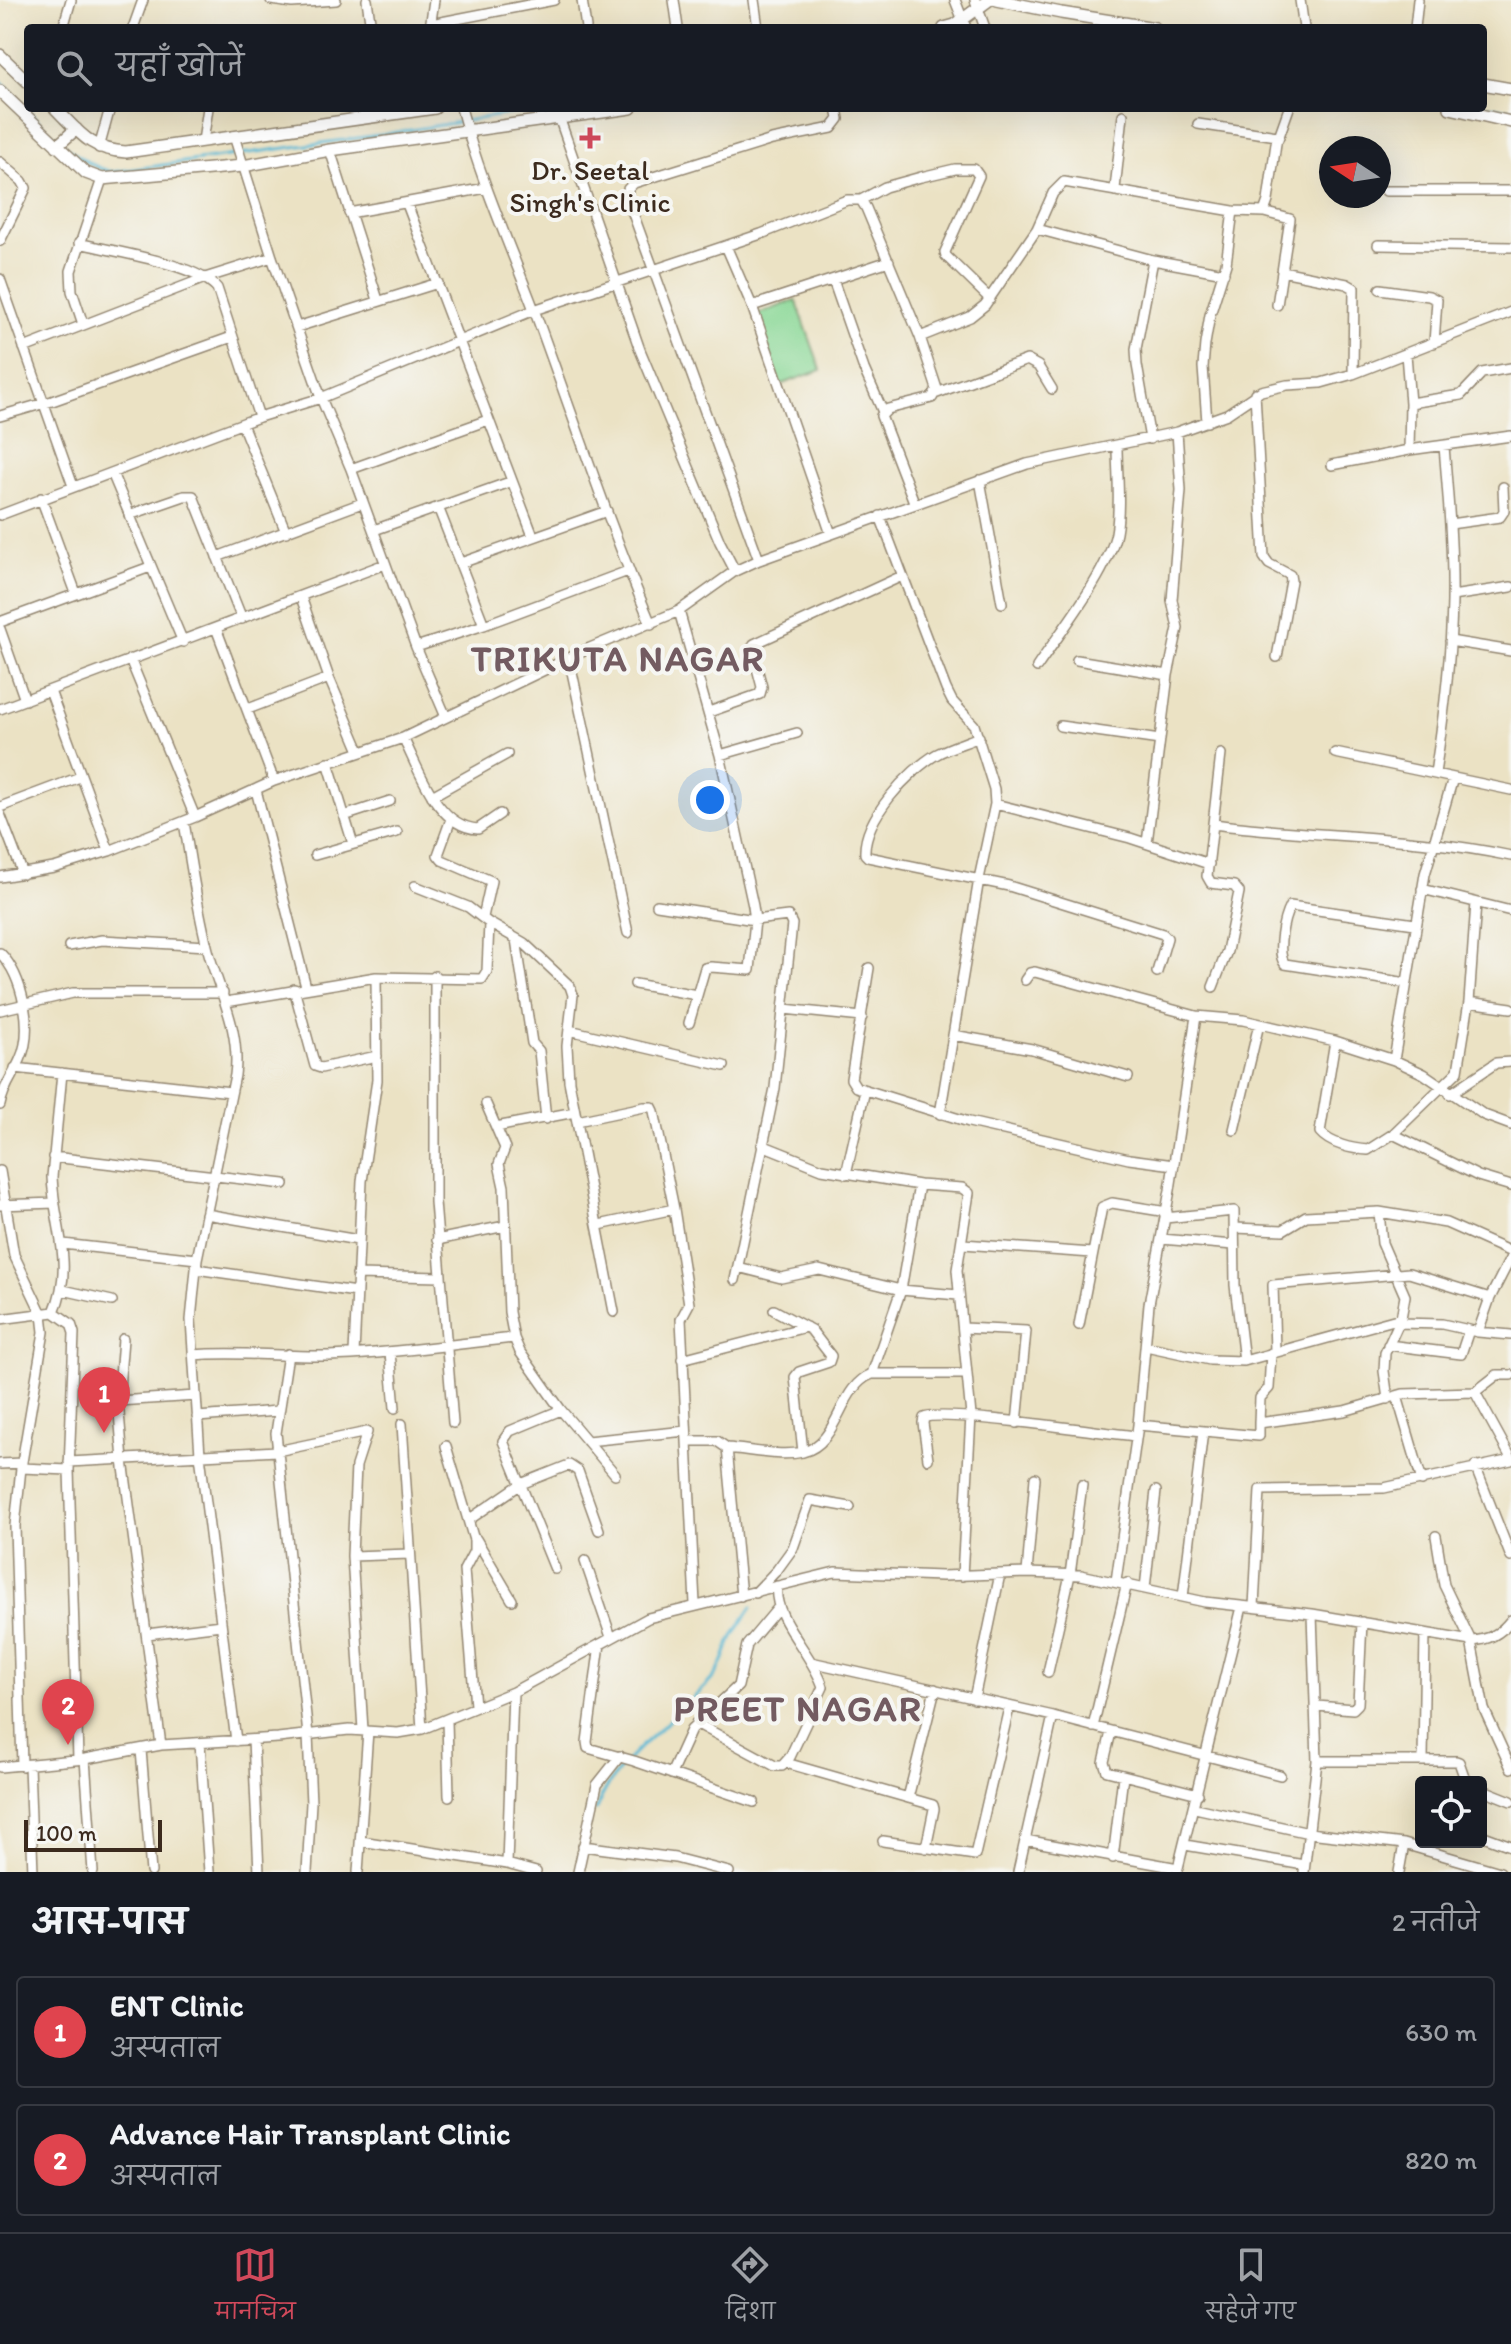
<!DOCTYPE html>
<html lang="hi">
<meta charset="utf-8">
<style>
:root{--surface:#171b24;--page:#20242c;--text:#f1f3f6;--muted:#9ea1a6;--line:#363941;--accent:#d1495b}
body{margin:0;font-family:Itim,"Playpen Sans Deva",sans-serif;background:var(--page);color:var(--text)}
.controls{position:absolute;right:24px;bottom:24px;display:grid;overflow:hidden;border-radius:8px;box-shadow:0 8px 32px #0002}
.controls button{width:72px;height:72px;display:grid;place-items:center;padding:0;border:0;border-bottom:2px solid var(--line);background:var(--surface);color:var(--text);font:40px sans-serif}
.compass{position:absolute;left:1319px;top:136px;width:72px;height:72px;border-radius:50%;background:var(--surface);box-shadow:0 8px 32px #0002;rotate:282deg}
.scale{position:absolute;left:24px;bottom:20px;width:138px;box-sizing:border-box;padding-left:8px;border:4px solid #3b2a1e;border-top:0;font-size:22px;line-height:28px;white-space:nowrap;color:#3b2a1e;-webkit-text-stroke:6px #f6f6f2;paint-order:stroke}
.you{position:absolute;left:710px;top:800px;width:28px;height:28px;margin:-20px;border:6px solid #fff;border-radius:50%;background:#1a73e8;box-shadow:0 0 0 12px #1a73e833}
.badge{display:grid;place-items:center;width:52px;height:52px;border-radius:50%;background:var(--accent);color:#fff;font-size:26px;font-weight:700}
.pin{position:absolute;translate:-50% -66px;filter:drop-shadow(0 2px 4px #0008)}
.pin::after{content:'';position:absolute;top:42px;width:28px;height:24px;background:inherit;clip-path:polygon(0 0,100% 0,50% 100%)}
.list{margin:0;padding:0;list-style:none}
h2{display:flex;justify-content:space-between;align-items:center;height:104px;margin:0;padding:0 32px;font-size:34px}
h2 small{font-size:26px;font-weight:400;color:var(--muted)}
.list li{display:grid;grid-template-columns:52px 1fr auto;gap:24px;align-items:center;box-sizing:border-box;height:112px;margin:0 16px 16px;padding:0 16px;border:2px solid var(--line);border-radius:8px}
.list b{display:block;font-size:30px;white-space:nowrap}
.list p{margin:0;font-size:26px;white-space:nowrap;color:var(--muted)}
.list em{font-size:26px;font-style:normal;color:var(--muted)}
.icon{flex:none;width:44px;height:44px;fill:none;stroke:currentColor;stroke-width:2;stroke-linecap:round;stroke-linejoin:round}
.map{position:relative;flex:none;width:1511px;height:1872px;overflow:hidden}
.search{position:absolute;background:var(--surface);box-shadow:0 8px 32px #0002;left:24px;right:24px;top:24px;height:88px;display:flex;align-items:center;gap:20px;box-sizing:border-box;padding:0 28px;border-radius:8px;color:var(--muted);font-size:30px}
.sheet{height:360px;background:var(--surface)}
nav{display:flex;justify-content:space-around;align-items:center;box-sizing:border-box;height:112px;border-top:2px solid var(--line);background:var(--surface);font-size:22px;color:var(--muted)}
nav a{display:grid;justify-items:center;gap:4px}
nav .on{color:var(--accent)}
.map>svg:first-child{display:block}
.green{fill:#8ad896;stroke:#62815a;stroke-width:2}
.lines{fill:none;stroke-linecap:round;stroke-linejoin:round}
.stream{stroke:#58b9d6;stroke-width:3}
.minor-casing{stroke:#938671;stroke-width:12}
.major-casing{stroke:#938671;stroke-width:14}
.minor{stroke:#fff;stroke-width:9}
.major{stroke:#fff;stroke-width:11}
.poi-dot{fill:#d1495b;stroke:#f6f6f2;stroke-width:3}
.labels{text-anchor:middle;stroke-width:8;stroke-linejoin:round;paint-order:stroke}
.poi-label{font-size:28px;fill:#3b2a1e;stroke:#f6f6f2}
.district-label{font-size:36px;font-weight:bold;letter-spacing:2px;fill:#735b61;stroke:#f6f6f2}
</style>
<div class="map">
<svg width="1511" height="1872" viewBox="0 0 1511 1872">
<rect width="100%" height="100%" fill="#f6f6f2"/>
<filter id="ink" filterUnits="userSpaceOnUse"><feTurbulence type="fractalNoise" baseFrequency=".0125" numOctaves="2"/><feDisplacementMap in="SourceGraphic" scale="16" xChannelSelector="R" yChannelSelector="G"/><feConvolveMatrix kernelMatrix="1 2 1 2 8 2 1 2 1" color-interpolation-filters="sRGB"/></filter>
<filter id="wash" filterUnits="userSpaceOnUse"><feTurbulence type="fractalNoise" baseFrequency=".006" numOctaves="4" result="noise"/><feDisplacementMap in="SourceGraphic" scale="32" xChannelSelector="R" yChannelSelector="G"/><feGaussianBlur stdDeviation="1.8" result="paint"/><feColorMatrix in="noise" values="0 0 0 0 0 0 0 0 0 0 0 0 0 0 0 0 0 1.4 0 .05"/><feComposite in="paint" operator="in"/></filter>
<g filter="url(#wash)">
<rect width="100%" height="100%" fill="#ebe2c4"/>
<path class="green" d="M 796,300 L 821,370 L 780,385 L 756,315 Z"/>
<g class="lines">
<path class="stream" d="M 0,81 C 29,110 73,165 113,172 L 379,135 L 545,108
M 1483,105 L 1511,110
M 596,1810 C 615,1756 678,1719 714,1677 C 724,1665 725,1652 732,1639 C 737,1628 745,1618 752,1607"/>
</g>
</g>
<g filter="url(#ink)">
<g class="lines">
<defs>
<path id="minor" d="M 271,0 L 292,3 L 336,0
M 367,0 L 371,28
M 582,0 L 586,28
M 674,0 L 678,28
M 754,0 L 758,28
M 955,0 L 966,28
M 975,0 L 985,28
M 1300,0 L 1304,28
M 431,24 L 554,0
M 63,28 L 71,0
M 133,28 L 143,0
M 430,28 L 434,0
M 1415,28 L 1418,0
M 461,108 C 480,179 510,246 536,315 C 574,418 608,523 651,624
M 560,120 L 640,350 L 720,542 L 735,571
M 1198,124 L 1277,136 L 1268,201 L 1264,212
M 234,136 L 272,257 L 321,398 L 351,469 L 416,647 L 446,717
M 1278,139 L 1289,108
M 203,141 L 208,108
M 99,148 L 110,108
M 330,150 L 378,300
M 0,162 L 22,181 L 26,188 L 0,241
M 1115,189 L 1123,115
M 1386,191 L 1511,191
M 861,200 L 866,208 L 920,337 L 937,389 L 932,398 L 888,409 L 881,416 L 914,502
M 407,204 L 533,536
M 349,213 L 486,188
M 1037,229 L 1153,260 L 1224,273
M 79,243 C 111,251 197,264 217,288 L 259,417
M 1378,245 L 1511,247
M 726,246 L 752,306 L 831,534
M 1282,271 L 1347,284 L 1354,288 L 1353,374
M 0,279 L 73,486
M 833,280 L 864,369 L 883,412
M 1380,289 L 1429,296 L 1437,300 L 1434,343
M 752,306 L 889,261
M 83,324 L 72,291 L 71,271 L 102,179
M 297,327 L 438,283
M 920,337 L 970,317 L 985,305 L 1037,229 L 1053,193 L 1064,182 L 1233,211 L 1264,212 L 1290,219 L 1277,305
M 24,348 L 205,278 L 272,257
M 1406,354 L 1410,403 L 1409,450
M 937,393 L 1027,360 L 1038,366 L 1052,389
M 1255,393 L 1264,557 L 1269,564 L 1290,575 L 1291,581 L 1277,657
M 1410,403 L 1461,395 L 1482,373 L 1511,368
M 0,416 L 52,401 L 232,337
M 1207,422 L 1203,367 L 1205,344 L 1210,315 L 1226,264 L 1233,211
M 242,424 L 286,532
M 1150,439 L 1137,365 L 1136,349 L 1153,260
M 1332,465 L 1409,450 L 1511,436
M 351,469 L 488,420
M 112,473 L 183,642
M 980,480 L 1002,603
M 41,498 L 76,593
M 438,507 L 484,625
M 0,515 L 259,417 L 321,398 L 534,310 L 761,234 L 847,200 L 861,200 L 885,187 L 921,177 L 955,169 L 974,169 L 979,176 L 945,252 L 946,256 L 990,299
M 129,515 L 184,496 L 193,496 L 242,619
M 880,516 L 946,689 L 952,701 L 974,725 L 994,789 L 995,804 L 979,879 L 940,1114
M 1450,524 L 1500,517 L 1504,511 L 1503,487
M 374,530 L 510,482
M 217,557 L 362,503
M 759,560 L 627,197 L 628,189 L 634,183 L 772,140 L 832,128 L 839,119 L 837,108
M 461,563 L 607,511
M 1452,596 L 1511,587
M 301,597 L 329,678 L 360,751
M 679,611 L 720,755 L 753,906 L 755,920 L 750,970 L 711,967 L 705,968 L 689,1023
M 0,622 L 150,567
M 216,628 L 274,781
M 0,629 L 25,700
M 1450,641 L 1511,651
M 416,647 L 484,625 L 628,571
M 569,658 L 628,933
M 130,659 L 195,817
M 1077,660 L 1168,675
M 1037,667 C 1060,632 1108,573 1116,533 C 1121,505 1117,473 1117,445
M 50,691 L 109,851
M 0,709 L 385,564
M 248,709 L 329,678
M 709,712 L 760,694 L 762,687 L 752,649 L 754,644 L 902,576
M 1060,726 L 1160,740
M 979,737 C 965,743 950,747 937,754 C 909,770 863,819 865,854 L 868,857 L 1009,886 L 1163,934 L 1167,938 L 1157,972
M 403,738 C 419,769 437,827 478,829 L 500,814
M 1335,753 L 1511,790
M 720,755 L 797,733
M 328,762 L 353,844
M 1435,773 C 1444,716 1451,658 1452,601 C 1453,549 1448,497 1444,446
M 256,790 L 306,987
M 432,796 L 507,754
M 995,804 L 1130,838 L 1209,864
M 0,807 L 80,777
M 0,814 L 23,874
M 344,816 L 390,801
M 451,819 L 438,855 L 442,860 L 491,881 L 483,917
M 184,822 C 191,864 197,908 208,950 C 219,992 241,1030 235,1075 L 197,1259 L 191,1320 L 200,1455 L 236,1741
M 1213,824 C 1312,837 1413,835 1511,856
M 1147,843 L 1168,675 L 1178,628 L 1172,600 L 1181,490 L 1177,432
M 315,855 L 397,832
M 0,877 L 54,868 L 109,851 L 195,817 L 274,781 L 403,738 L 590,648 L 679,611 L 735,571 L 759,560 L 1027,464 L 1177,432 L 1227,414 L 1261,391 L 1287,385 L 1321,383 L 1353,374 L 1511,312
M 415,886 L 468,907 L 489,923 L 524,943 L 570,986 L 573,995 L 567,1046 L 569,1081 L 614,1312
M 1422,889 L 1511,911
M 657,905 L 755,920 L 788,916 L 792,924 L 775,1088 L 735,1280
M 516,939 L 532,1043 L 539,1051 L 546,1119
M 69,946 L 102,940 L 207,946
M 0,953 C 23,976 34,1030 20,1060 C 13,1076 3,1087 0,1105
M 869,968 L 851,1079 L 856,1087 L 969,1122 L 1129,1159 L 1174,1165
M 435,976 L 435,1202 L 453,1423
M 1025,980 L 1030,973 L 1035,972 L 1196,1016 L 1243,1020 L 1335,1041 L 1394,1060 L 1424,1074 L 1484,1115 L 1511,1125
M 1407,983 L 1285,964 C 1276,953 1283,919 1290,906 L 1415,924
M 635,984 L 697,995
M 1213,987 L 1227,951 L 1239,892 L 1234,886 L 1211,883 L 1207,876 L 1221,754
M 294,989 L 315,1066 L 321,1068 L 377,1056
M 226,1002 L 376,977 L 482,979 L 487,971 L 489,923
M 1469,1002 L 1511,1008
M 784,1009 L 862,1017
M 0,1010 L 73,993 L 223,993
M 569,1030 L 724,1066
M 953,1035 L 1032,1049 L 1128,1077
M 1335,1041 L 1320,1132 C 1330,1144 1352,1149 1368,1150 L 1393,1134 L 1458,1071 L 1469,1002 L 1476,903
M 1394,1060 L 1425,874 L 1453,778
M 15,1068 L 231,1092
M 1450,1094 L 1496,1063 L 1511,1062
M 486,1104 L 505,1148 L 499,1164 L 504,1187 L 509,1312 L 514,1338 L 520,1352 L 561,1410 L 615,1474
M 577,1121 L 644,1107 L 652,1107 L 654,1111 L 674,1209 L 689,1304 L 681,1319 L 695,1604
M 496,1127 L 575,1112
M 1234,1130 L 1259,1024
M 1393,1134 L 1478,1176 L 1511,1186
M 762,1145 L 822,1169 L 919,1185 L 962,1188 L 969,1193 L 957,1270 L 971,1416 L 962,1576
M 53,1157 L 284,1184
M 0,1171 L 14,1255 L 42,1314 L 44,1332 L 21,1468 L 15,1526 L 22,1766
M 846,1174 L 865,1090
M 0,1205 L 55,1203
M 1379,1212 L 1446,1223 L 1511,1252
M 206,1214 L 358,1240
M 1165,1218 L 1234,1211 L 1235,1285 L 1244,1361
M 599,1225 L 674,1209
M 1235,1228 L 1283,1230 L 1306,1216 L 1379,1212 L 1382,1243 L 1405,1296 L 1401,1318 L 1385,1353 L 1384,1371 L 1388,1399
M 1161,1239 L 1234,1245
M 437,1240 L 505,1226
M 63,1244 L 197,1259
M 963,1244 L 1092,1253
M 738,1267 L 781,1278 L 819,1270 L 901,1290 L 958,1295
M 196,1269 L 356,1292
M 357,1275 L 440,1277
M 63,1290 L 112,1301
M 774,1310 L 811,1330 L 831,1356 L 829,1362 L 799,1372 L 795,1377 L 803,1452
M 54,1312 L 71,1324 L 74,1333 L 69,1470 L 78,1759
M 0,1319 L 54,1312 C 75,1264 54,1226 52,1177 L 62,1073
M 1399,1323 L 1442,1324 L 1478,1332 L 1511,1335
M 1079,1325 L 1102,1207 L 1112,1203 L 1167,1212
M 963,1328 L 1026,1331 L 1017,1423
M 1478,1332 L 1490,1298 L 1511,1257
M 123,1339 L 118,1401 L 123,1460 L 161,1745
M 1388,1345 L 1461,1354 L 1469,1330
M 1146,1346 L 1210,1360 L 1244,1361 L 1401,1318
M 1275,1351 L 1273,1285 L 1409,1273 L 1490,1298
M 390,1352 L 395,1408
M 288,1354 L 276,1433 L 308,1735 L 311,1803 L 307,1872
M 354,1354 L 362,1181 L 377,1080 L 376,977
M 193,1355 C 239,1351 283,1357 329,1356 C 391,1354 452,1344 514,1338
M 682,1359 L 806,1327
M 872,1374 L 966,1374
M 1475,1392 L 1511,1458
M 1397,1396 L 1422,1481
M 118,1401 L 196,1396
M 197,1417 L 278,1411
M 1259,1423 L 1260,1398 L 1269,1388 L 1271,1353
M 402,1424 L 422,1729
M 1138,1425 L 1259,1436 L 1259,1423 L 1344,1411 L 1403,1394 L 1475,1392 L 1497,1375 L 1511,1375
M 587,1441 L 686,1431
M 687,1441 L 717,1441 L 727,1448 L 741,1596
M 446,1446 L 474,1540 L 474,1551 L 464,1570 L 475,1706
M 727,1448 C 751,1450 780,1457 803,1452 C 840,1443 838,1387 872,1374 L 901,1290 L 919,1185
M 928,1459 L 923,1423 L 924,1418 C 940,1409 1105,1433 1136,1436
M 69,1462 L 277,1451 L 367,1432 L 356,1466 L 352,1556 L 363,1730
M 0,1464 L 22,1463
M 1475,1466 L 1511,1557
M 21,1468 L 69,1470
M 470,1519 L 521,1484 L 569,1465 L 578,1471 L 599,1530
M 1436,1536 L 1444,1585 L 1471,1641 L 1484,1709 L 1511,1768
M 476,1539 L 512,1600
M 352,1556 L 410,1554
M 585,1561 L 611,1637
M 555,1569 L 503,1441 L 510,1431 L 561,1410
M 1027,1573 L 1035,1478
M 1116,1581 L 1138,1425 L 1149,1304 L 1170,1190 L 1196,1016
M 1145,1588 L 1156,1491
M 755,1593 L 777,1570 L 793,1548 L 810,1500 L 850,1507
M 1183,1597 L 1203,1431
M 1254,1607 L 1260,1490 L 1384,1488 L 1511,1460
M 147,1634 L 221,1625
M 600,1644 L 587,1742 L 588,1748 L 634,1761 L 754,1802
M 811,1662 L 1053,1716 L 1280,1775
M 1048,1672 L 1070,1575 L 1082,1485
M 974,1699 L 1000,1574
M 1317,1706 L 1353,1709 L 1358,1704 L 1362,1622
M 447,1720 L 449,1796
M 696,1723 L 775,1766 L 782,1766 L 790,1757 L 823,1687 C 813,1654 772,1618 777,1586
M 1093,1727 L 1127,1583
M 1111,1732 L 1104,1762 L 1107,1771 L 1198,1794
M 253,1740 L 259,1872
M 200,1743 L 209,1872
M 141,1750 L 151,1872
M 85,1759 L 93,1872
M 1423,1760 L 1425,1633
M 1317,1761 L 1456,1761 L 1459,1762 L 1466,1782
M 786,1763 L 933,1805 L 934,1809 L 926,1848
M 29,1765 L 33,1872
M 0,1767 L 85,1759 L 161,1745 L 278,1738 L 349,1730 L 398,1733 L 422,1729 L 513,1692 L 648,1618 L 835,1572 L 942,1576 L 1027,1573 L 1081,1575 L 1205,1602 L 1312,1614 L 1471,1641 C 1489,1640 1500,1634 1511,1620
M 671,1774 L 691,1730 L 738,1686 L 747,1645 L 778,1608
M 1481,1789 L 1511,1801
M 908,1798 L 935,1689
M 1195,1808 L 1309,1833 L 1404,1844 L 1500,1872
M 1481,1835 L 1511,1846
M 1025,1840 L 1178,1868 L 1242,1607
M 361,1841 L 507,1864 L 513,1692
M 883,1841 L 975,1855 L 1009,1708
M 1185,1845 L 1304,1865
M 583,1846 L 675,1858 L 729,1872
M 1113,1858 L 1123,1776
M 507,1864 L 536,1872
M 358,1872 L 368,1731
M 578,1872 L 597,1785 L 620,1756
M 1018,1872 L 1053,1716
M 1304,1872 L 1317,1761 L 1312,1614
M 1399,1872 L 1404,1844"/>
<path id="major" d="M 997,0 L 1061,13 L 1155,28
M 944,28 L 955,25 L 989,0
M 0,55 L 28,82
M 1483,84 L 1511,89
M 0,91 L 86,173 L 102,179 L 243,166 L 330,150 L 631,108
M 55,108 C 79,132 90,150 126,152 L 435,108
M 1450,108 L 1511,122
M 57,146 L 76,129"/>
</defs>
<use href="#minor" class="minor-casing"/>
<use href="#major" class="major-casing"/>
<use href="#minor" class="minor"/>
<use href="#major" class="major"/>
</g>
</g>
<path class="poi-dot" d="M586 126h8v8h8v8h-8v8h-8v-8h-8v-8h8z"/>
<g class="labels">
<g class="poi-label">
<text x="590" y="180">Dr. Seetal<tspan x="590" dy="32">Singh's Clinic</tspan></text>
</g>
<g class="district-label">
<text x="618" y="671">TRIKUTA NAGAR</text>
<text x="798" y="1721">PREET NAGAR</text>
</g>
</g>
</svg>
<div class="controls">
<button><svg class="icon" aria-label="locate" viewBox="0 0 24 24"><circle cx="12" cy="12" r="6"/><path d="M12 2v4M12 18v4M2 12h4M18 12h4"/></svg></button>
</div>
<svg class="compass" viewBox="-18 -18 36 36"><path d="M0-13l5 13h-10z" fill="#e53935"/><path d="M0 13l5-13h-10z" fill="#9ea1a6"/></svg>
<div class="scale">100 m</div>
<div class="you"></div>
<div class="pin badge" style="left:104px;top:1433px;background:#e0444e">1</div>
<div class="pin badge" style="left:68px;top:1745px;background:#e0444e">2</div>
<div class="search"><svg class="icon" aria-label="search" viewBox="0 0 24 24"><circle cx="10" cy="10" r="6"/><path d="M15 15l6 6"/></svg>यहाँ खोजें</div>
</div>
<section class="sheet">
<h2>आस-पास<small>2 नतीजे</small></h2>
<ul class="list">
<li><span class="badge" style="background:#e0444e">1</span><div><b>ENT Clinic</b><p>अस्पताल</p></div><em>630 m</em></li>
<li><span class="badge" style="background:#e0444e">2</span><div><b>Advance Hair Transplant Clinic</b><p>अस्पताल</p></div><em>820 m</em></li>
</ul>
</section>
<nav>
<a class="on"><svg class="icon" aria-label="map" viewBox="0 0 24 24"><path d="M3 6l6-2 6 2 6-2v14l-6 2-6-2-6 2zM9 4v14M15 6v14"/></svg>मानचित्र</a>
<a><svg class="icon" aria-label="directions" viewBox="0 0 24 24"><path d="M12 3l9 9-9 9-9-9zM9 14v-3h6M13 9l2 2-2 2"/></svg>दिशा</a>
<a><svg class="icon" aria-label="saved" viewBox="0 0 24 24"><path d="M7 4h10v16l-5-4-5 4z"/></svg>सहेजे गए</a>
</nav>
